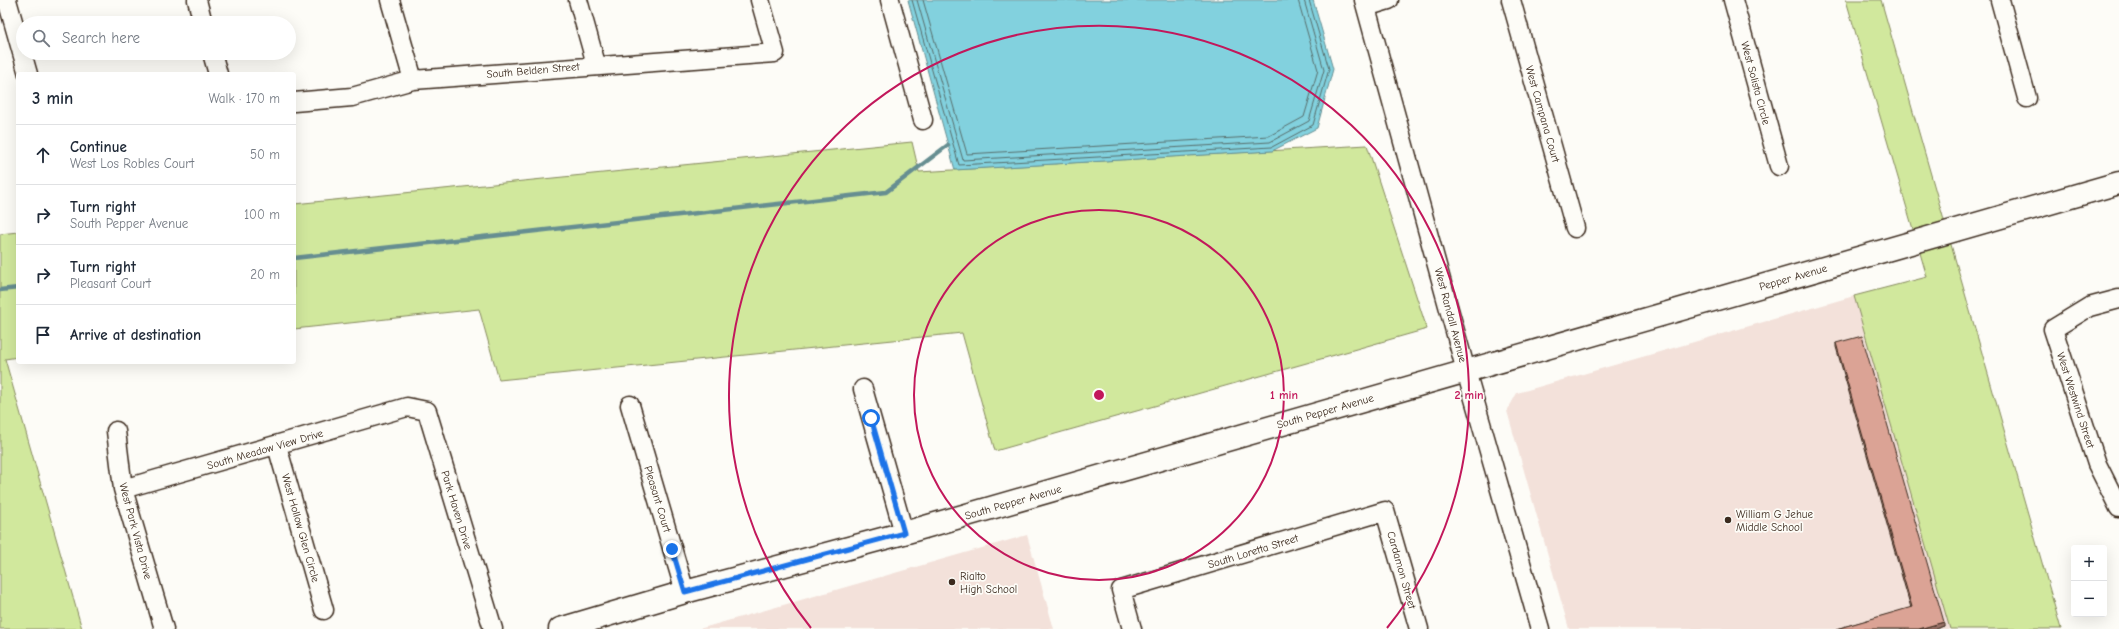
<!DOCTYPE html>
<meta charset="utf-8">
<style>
:root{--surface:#fff;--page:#f6f6f7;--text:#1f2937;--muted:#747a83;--line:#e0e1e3}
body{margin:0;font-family:"Comic Neue",sans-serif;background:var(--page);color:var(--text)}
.controls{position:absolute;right:12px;bottom:12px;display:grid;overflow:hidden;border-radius:4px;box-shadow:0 4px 16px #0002}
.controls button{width:36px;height:36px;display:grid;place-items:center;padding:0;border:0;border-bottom:1px solid var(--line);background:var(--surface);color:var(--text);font:20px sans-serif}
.stop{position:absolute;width:12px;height:12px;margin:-9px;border:3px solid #1a73e8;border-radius:50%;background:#fff}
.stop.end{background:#1a73e8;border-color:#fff;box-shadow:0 1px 4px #0008}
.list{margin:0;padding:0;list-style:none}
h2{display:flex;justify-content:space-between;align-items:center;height:52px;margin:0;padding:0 16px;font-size:17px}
h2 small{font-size:13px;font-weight:400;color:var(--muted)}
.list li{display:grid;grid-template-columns:26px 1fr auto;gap:12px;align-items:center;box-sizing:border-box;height:60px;padding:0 16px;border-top:1px solid var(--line)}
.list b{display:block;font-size:15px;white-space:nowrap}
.list p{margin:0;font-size:13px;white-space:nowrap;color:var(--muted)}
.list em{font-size:13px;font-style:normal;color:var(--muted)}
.icon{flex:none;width:22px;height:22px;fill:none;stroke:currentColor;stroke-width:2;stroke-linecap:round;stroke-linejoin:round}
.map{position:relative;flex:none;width:2119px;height:629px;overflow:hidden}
.search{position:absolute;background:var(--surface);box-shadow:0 4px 16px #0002;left:16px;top:16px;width:280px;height:44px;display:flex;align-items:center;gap:10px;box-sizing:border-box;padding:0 14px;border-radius:22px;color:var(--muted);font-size:15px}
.panel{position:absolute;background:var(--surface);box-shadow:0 4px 16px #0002;left:16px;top:72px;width:280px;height:292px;border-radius:4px}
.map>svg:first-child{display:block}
.built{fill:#f3e1da}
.green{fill:#d1e89d;stroke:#86895e}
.water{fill:#82d1de;stroke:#668e91}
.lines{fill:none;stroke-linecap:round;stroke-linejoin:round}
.shore{stroke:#576d6b;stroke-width:1}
.stream{stroke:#668e91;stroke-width:4.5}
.minor-casing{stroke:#3b2a1e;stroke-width:21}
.major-casing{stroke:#3b2a1e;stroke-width:25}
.minor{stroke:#fdfcf7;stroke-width:18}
.major{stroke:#fdfcf7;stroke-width:22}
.wall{fill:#bc8c80;stroke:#3b2a1e}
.shaded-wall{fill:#997268;stroke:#3b2a1e}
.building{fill:#dba395;stroke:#3b2a1e}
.route{stroke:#1a73e8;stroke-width:5}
.ring{fill:none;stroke:#c2185b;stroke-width:2}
.poi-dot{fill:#3b2a1e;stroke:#fdfcf7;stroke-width:1.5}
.labels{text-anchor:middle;stroke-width:3.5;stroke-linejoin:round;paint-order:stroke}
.street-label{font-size:11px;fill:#3b2a1e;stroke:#fdfcf7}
.poi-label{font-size:11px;fill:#3b2a1e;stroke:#fdfcf7;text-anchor:start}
.centre{fill:#c2185b;stroke:#fdfcf7;stroke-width:2}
.ring-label{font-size:12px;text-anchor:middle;font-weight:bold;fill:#c2185b;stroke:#fdfcf7;stroke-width:3.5;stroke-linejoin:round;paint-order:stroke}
</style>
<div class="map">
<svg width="2119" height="629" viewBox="0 0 2119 629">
<rect width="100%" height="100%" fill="#fdfcf7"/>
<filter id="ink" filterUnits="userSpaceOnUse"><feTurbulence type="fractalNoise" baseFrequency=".025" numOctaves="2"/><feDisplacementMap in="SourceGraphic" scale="8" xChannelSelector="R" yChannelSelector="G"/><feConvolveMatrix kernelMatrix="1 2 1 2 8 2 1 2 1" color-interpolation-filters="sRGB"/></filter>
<g filter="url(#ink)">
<path class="built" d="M 1854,296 L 1950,629 L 1569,629 L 1507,411 L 1517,393 Z
M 1027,535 L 1054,629 L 699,629 Z"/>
<path class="green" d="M 1846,0 L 1881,0 L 2061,629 L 1950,629 L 1854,296 L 1927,277 Z
M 912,142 L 919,172 L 1367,145 L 1427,329 L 995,451 L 962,333 L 499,380 L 479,309 L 294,329 L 294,204 Z
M 18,232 L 18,357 L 5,359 L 82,629 L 0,629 L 0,234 Z"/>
<path class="water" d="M 908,0 L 1313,0 L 1333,69 L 1317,128 L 1272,151 L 955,170 Z"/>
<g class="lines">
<path class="shore" d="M 912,0 L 959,165 L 1272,147 L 1313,125 L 1329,69 L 1309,0
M 917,0 L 963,160 L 1270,142 L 1309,121 L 1324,70 L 1304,0
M 923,0 L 967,154 L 1269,136 L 1304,117 L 1318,70 L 1298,0"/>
<path class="stream" d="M 294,258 L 886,192 L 948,145
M 0,290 L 18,288"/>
<defs>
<path id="minor" d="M 7,0 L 28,74
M 197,0 L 203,23
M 390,0 L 413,80
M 578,0 L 596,64
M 890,0 L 923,120
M 1364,0 L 1466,371 L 1540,629
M 1511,0 L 1575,228
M 1733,0 L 1779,166
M 2000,0 L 2027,98
M 1366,7 L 1389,0
M 212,53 L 218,74
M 294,102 L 352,97 L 413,80 L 775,53 L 760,0
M 2119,299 L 2089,307 L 2053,329 L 2097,464 L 2119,508
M 863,389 L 904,533
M 630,405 L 685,592
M 116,431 L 123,489 L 164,629
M 277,446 L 324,610
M 123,489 L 407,407 L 427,411 L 493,629
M 1132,629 L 1121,590 L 1385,511 L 1419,629"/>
<path id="major" d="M 560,629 L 685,592 L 904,533 L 2119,183"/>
</defs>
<use href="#minor" class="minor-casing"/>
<use href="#major" class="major-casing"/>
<use href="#minor" class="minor"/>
<use href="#major" class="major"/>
</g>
<path class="wall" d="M 1836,343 L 1944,626 L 1935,629 L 1836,629 L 1911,608 L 1836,347 Z"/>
<path class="shaded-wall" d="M 1944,622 L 1944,626 L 1935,629 L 1919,629 Z"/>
<path class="building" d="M 1862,336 L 1944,622 L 1919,629 L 1836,629 L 1912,607 L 1836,343 Z"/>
</g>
<g class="lines" filter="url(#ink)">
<path class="route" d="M 672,549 L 685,592 L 904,533 L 871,418"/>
</g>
<g class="ring">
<circle cx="1099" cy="395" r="185"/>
<path d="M811 628A370 370 0 1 1 1387 628"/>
</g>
<g class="poi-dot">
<circle cx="1728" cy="520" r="4"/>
<circle cx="952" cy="582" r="4"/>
</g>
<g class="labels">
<g class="street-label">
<text transform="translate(533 70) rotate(-5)" y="4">South Belden Street</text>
<text transform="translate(1756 83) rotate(75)" y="4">West Solista Circle</text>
<text transform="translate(1543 114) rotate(74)" y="4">West Campana Court</text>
<text transform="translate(1793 277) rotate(-16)" y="4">Pepper Avenue</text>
<text transform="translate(1451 315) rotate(75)" y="4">West Randall Avenue</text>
<text transform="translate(2076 400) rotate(72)" y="4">West Westwind Street</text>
<text transform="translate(1325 411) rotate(-16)" y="4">South Pepper Avenue</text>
<text transform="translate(265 449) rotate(-16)" y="4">South Meadow View Drive</text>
<text transform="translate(658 499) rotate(73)" y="4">Pleasant Court</text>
<text transform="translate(1013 502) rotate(-16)" y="4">South Pepper Avenue</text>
<text transform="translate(457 510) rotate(73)" y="4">Park Haven Drive</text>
<text transform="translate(301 528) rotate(74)" y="4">West Hollow Glen Circle</text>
<text transform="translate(136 531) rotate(75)" y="4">West Park Vista Drive</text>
<text transform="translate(1253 551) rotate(-17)" y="4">South Loretta Street</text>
<text transform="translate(1402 570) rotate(74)" y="4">Cardamon Street</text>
</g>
<g class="poi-label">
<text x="1736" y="518">William G Jehue<tspan x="1736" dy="13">Middle School</tspan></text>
<text x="960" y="580">Rialto<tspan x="960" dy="13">High School</tspan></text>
</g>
</g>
<circle cx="1099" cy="395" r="6" class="centre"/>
<g class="ring-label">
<text x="1284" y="399">1 min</text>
<text x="1469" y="399">2 min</text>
</g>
</svg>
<div class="controls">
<button>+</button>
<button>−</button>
</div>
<div class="stop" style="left:871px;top:418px"></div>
<div class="stop end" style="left:672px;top:549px"></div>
<div class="search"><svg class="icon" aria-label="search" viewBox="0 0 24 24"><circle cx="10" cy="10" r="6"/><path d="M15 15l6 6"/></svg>Search here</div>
<section class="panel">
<h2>3 min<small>Walk · 170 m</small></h2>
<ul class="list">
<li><svg class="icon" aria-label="ahead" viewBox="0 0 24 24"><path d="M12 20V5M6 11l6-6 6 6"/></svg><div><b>Continue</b><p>West Los Robles Court</p></div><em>50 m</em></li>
<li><svg class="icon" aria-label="right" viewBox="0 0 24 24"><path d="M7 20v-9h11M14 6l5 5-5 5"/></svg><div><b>Turn right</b><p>South Pepper Avenue</p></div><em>100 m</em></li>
<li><svg class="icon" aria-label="right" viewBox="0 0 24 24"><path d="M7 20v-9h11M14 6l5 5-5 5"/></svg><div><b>Turn right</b><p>Pleasant Court</p></div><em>20 m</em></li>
<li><svg class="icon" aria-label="arrive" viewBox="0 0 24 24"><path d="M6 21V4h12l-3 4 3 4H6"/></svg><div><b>Arrive at destination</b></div></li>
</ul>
</section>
</div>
